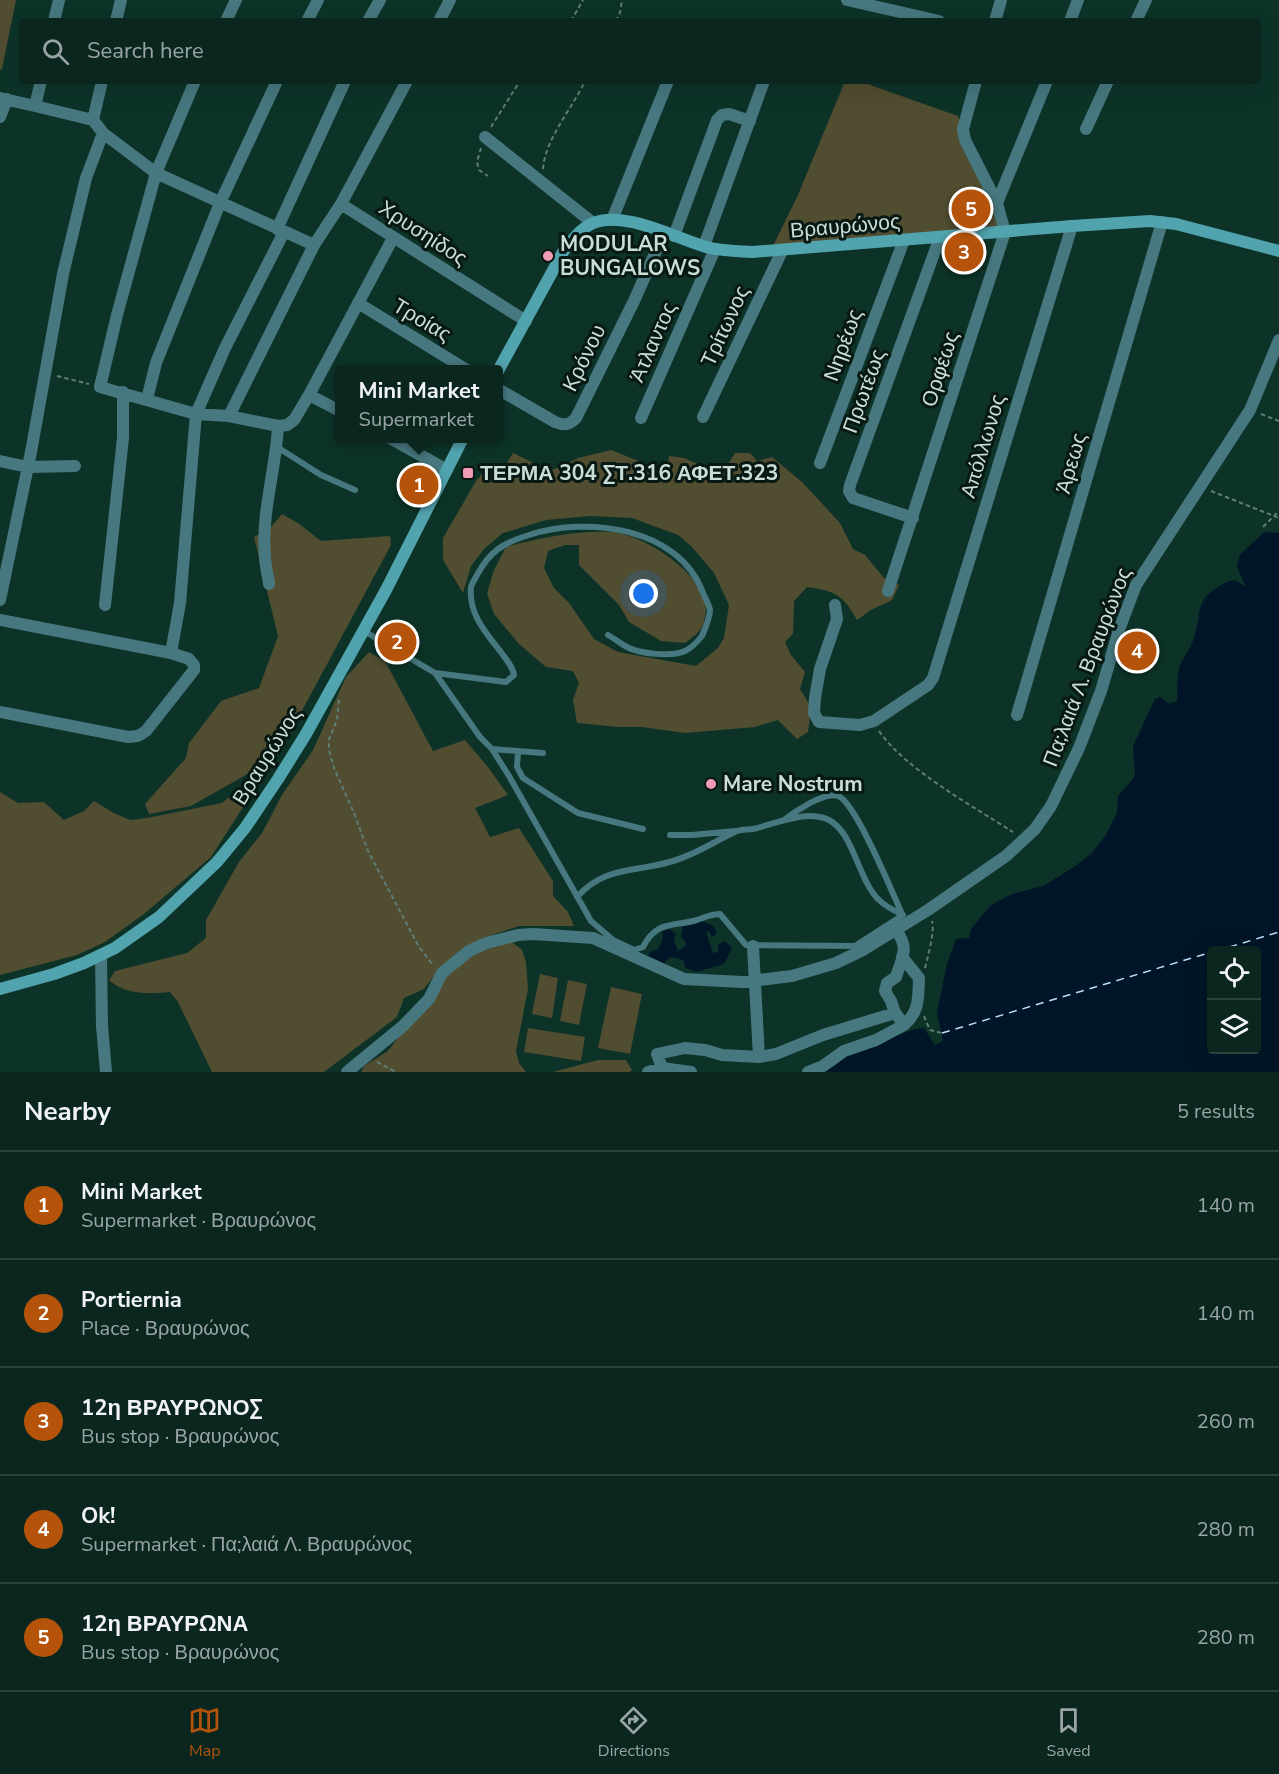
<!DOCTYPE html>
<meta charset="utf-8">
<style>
:root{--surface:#0a261f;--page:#132e28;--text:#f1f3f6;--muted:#99a5a4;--line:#2a433d;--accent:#b45309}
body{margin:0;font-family:"Nunito Sans",sans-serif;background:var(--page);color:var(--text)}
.controls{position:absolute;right:18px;bottom:18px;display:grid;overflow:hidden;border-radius:6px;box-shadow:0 6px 24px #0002}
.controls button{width:54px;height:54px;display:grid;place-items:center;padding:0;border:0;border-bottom:2px solid var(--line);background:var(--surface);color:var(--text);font:30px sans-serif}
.you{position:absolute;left:644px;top:594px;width:21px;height:21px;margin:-15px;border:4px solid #fff;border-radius:50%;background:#1a73e8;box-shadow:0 0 0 9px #1a73e833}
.badge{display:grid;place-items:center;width:39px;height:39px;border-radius:50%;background:var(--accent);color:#fff;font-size:20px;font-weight:700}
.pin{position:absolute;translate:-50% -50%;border:3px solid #fff;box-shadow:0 2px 6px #0006}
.popup{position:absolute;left:335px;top:365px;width:168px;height:78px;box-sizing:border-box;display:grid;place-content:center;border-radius:6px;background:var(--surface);filter:drop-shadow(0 2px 4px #0005);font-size:20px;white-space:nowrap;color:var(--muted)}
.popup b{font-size:22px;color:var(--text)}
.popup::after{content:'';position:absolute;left:50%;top:100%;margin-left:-12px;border:12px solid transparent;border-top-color:var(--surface)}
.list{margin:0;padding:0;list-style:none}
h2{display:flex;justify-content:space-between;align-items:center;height:78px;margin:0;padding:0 24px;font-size:26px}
h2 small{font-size:20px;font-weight:400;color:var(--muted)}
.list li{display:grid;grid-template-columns:39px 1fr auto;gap:18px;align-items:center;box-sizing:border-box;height:108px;padding:0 24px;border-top:2px solid var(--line)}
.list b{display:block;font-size:22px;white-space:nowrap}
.list p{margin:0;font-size:20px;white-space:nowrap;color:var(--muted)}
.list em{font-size:20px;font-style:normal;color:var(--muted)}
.icon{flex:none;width:33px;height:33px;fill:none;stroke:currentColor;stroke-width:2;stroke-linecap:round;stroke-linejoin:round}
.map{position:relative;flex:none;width:1279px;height:1072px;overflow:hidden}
.search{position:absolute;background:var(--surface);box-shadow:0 6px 24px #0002;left:18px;right:18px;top:18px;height:66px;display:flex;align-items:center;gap:15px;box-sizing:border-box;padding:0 21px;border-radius:6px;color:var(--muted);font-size:22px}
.sheet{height:618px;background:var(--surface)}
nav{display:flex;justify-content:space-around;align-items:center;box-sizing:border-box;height:84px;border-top:2px solid var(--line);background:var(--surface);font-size:16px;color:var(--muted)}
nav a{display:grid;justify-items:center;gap:3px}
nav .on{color:var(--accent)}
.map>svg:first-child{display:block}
.green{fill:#504d30}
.water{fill:#001527;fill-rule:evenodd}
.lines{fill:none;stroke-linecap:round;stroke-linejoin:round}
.ferry{stroke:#bce0fc;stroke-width:1.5;stroke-dasharray:8 6;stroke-linecap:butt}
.path{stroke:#5f7d74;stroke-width:2;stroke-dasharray:4.5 3;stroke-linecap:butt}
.lane{stroke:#47787f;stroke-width:6}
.street{stroke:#47787f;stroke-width:12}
.secondary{stroke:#51a3ae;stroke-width:12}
.poi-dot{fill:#f19ab3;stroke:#081813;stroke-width:2}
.labels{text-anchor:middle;stroke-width:6;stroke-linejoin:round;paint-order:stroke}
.street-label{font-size:21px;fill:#caded7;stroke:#081813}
.poi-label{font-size:21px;font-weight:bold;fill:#caded7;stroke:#081813;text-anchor:start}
</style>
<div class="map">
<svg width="1279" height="1072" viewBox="0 0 1279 1072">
<rect width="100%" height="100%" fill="#0d3329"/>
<path class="green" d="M 0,0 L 16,0 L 2,69 L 0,70 Z
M 845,81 L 859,81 L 958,116 L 1005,232 L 770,252 L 798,195 Z
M 611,450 L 646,464 L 666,475 L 669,456 L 684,458 L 722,474 L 735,453 L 750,453 L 757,461 L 772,457 L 802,482 L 840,523 L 853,549 L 865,555 L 884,578 L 899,585 L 892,600 L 871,610 L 857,620 C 843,595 836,591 807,587 L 794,601 L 793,634 L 785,642 L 791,655 L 805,672 L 800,689 L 811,707 L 808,732 L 797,739 L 778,720 L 755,727 L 685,733 L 642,727 L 618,727 L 577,723 L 573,700 L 579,683 L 573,671 L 546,667 L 519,644 L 494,614 L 487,593 L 494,570 L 506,547 C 537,538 579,530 611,532 C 643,534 706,574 706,609 C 706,614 704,623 702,627 C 699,633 690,639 685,643 L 661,641 L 629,622 L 619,605 L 579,565 L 579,545 L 565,545 L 548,551 L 544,568 L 554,588 L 569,603 L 594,639 L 618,652 L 696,666 L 718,648 L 724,638 L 729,605 L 714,573 L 692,547 L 678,535 L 632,518 L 590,516 L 546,520 L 503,533 L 484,549 L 471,566 L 463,593 L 443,560 L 443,538 L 476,481 L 486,469 L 505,466 L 513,453 L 550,471 L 578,458 Z
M 282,514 L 298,523 L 321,541 L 390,536 L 391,545 L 283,746 L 260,767 L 191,806 L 149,814 L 145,804 L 186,758 L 189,743 L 221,701 L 259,688 L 278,636 L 254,537 L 271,527 Z
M 369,652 L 385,661 L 433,751 L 465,740 L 488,767 L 508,795 L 475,808 L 490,837 L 519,828 L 553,881 L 553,896 L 568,912 L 574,926 L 519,926 L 486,937 L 434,976 L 424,989 L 404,998 L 397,1017 L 324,1072 L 212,1072 L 178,1002 L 170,992 C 149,994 125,995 109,980 L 115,971 L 187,953 L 206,938 L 206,920 L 239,862 L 262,833 L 282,795 L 313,750 L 346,677 Z
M 255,776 L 263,776 L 211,857 L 144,914 L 105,942 L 77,955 L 0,975 L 0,792 L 18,803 L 44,802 L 64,820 L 84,811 L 94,801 L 112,812 L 130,820 L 147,818 L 222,803 Z
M 511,941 L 522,950 L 526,962 L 528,989 L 516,1051 L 519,1063 L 526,1072 L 361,1072 L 364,1066 L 388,1051 L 445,976 L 469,954 Z
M 540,974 L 558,978 L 552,1018 L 532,1014 Z
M 568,980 L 587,984 L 579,1025 L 560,1021 Z
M 611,987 L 642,994 L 630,1054 L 598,1048 Z
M 528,1028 L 585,1037 L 581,1061 L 524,1052 Z
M 598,1060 L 626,1060 L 632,1070 L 629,1072 L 553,1072 Z"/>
<path class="water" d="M 1264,532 L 1279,533 L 1279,1072 L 819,1072 L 829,1061 L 915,1029 L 924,1028 L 935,1045 L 943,1041 L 937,1013 L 947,964 L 956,939 L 969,938 L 971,929 L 991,905 L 1012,894 L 1043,886 L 1074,867 L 1092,853 L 1106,835 L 1117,813 L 1118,796 L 1135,776 L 1133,746 L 1155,699 L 1160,697 L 1169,704 L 1177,701 C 1178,689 1176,673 1181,663 C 1185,655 1191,648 1194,638 C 1203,610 1193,601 1223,584 C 1234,578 1237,580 1246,588 L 1237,566 L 1240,555 ZM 1212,951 L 1256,951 L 1256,1050 L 1212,1050 Z
M 702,921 L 713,926 L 717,933 L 712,937 L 709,931 L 706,932 L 713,953 L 718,952 L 718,945 L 724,941 L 732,948 L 724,964 L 696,972 L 686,968 L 683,960 L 671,957 L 665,961 L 666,967 L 652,962 L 648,956 L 650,952 L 658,949 L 663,938 L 662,932 L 669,929 L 676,934 L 674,941 L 678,951 L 686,946 L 685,941 L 681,937 L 683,926 Z"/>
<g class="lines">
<path class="ferry" d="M 1216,951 L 1279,932
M 942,1033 L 1212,952"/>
<path class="path" d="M 571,21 L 583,0
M 616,21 L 620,13 L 622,0
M 491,127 L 520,81
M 481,148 L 477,162 L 479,170 L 488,176
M 543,169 C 545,139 572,109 585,81
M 57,376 L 89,384
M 1261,414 L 1279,421
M 1211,491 L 1279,518
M 1263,527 L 1279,511
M 339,700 L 337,720 L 329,739 L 329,750 L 334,768 L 354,813 L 368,851 L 419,947 L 433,965
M 879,731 C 905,769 974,807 1013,832
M 925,968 C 928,956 935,931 932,921
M 924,1016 L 930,1030 L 942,1033
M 377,1062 L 396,1072"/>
<path class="lane" d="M 277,447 L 321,475 L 355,490
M 364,631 L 435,673 L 480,737 L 492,749 L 509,776 L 591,921 L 613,940 L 634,950 L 643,947 C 657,920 673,927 697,920 C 706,917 711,914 720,914 L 746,945 L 855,946 L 903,915 C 895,911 886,907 879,900 C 858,880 854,833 829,820 C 805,809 776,824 753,829 C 747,830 740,829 735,832 C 713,842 697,854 673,861 C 635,873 606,865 577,897
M 435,673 L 506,682 L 514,675 C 513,667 508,662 503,655 C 488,635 468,615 471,587 C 472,583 475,579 477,575 C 490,551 503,543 529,535 C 587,516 679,527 703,593 C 705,598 709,604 710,610 C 710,617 705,629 702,636 C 698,641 692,648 685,651 C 672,657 640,654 627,647 C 621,644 615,639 608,635
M 492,749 L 543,753
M 518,752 L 517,767 L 523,778 L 578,813 L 643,829
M 784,820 C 794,812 825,791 838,796 C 855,801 893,894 902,914
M 670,835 L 692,835 L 735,831"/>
<path class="street" d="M 847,0 L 939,21
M 54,21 L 59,0
M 116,21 L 121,0
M 226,21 L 236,0
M 307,21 L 318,0
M 368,21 L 380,0
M 439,21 L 450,0
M 995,21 L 1001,0
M 1070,21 L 1078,0
M 1136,21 L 1146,0
M 41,81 L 35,106 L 93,120
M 102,81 L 93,120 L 103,133 L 156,173 L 117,315 L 100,387 L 196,414 L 229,416 L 278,426 L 287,425 L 294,420 L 309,395 L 393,238
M 195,81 L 156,173 L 314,245 L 229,416
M 0,98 L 35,106
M 0,117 L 7,99
M 1086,129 L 1108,81
M 485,137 L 593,223
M 997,203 L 1047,81
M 341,204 L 407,81
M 612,220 L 668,81
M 277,229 L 345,81
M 674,236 L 717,120 L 722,115 L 729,114 L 750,121
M 314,245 L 341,204 L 526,321
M 704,246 L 764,81
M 358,303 L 467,370
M 498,389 L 555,422 C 565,426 569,425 576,418 L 634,301 L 664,233
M 309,395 L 340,411
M 147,399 L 156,363 L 220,203 L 277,81
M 703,417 L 782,251
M 641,418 L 715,249
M 390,438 L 447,470
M 0,461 L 28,467 L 75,466
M 820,463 L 904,240
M 913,518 L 853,498 L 849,491 L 850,485 L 940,237
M 269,584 C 268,575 265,565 265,556 C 261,513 276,469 278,426
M 888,591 L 1005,232 L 997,203 L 965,140 L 963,129 L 976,81
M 0,600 L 31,452 L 63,274 L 86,178 L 103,133
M 105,605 L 123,438 L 123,392
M 835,605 L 837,619 L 820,669 L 815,698 L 814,713 L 819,722 L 860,725 L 874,721 L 928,685 L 933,678 L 1072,226
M 0,620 L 171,653 L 180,603 L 196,414 L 225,348 L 284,232
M 0,712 L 128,737 L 138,736 L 146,731 L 194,670 L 194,665 L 189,659 L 171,653
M 1017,715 L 1162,222
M 753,946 L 759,1057 L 776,1054 L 823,1035 L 895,1013 L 891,1001 L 885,991 L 887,983 L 896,977 C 902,957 910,949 896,930
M 101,956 L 102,1026 L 106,1072
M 902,957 L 919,978 C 918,998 920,1011 904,1025
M 662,1068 L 691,1072
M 347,1072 L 403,1026 L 429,999 L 442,973 L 469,951 L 486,943 L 518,935 L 533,934 L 593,938 L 684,979 L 742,982 L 792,976 L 836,963 L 863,950 L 928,910 L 1006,856 L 1035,829 L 1051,806 L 1079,748 L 1101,691 L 1119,630 L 1136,585 L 1250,410 L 1279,340
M 648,1072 L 662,1068 L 657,1054 L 685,1048 L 705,1050 L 722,1055 L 759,1057
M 808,1072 L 823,1066 L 844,1051 L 876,1040 L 904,1025 L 894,1011"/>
<path class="secondary" d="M 498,371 L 563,252 C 572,240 580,229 593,223 C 624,210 675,238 706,247 C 721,251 737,251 752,252 L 1072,226 L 1150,221 L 1176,224 L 1279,251
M 0,989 L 54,974 L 84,963 L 115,948 L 159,917 L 217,862 L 245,828 L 278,779 L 306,734 L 386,590 L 463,438"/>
</g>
<g class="poi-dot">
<circle cx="548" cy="256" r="6"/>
<rect x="462" y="467" width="12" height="12" rx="3"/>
<circle cx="711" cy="784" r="6"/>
</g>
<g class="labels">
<g class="street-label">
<text transform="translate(845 226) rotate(-5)" y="7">Βραυρώνος</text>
<text transform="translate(423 233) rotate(33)" y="7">Χρυσηίδος</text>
<text transform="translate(422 320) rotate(31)" y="7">Τροίας</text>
<text transform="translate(725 326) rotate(-65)" y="7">Τρίτωνος</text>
<text transform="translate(653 342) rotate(-66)" y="7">Άτλαντος</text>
<text transform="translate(843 345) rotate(-70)" y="7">Νηρέως</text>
<text transform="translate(584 358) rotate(-64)" y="7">Κρόνου</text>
<text transform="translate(940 369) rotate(-72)" y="7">Ορφέως</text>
<text transform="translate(864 391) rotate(-70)" y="7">Πρωτέως</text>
<text transform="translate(983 446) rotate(-73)" y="7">Απόλλωνος</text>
<text transform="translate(1071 463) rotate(-74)" y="7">Άρεως</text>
<text transform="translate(1087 667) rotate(-69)" y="7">Πα;λαιά Λ. Βραυρώνος</text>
<text transform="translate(267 756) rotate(-58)" y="7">Βραυρώνος</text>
</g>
<g class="poi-label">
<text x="560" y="251">MODULAR<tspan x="560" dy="24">BUNGALOWS</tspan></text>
<text x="480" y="480">ΤΕΡΜΑ 304 ΣΤ.316 ΑΦΕΤ.323</text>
<text x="723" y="791">Mare Nostrum</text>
</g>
</g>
</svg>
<div class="controls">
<button><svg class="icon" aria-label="locate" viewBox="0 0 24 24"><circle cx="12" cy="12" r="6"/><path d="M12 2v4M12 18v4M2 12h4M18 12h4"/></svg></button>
<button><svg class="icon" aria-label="layers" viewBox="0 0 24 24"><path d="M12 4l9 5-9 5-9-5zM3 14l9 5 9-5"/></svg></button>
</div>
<div class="you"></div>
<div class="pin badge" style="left:419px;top:485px">1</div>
<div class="popup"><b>Mini Market</b>Supermarket</div>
<div class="pin badge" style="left:397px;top:642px">2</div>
<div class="pin badge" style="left:964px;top:252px">3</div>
<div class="pin badge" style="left:1137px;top:651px">4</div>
<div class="pin badge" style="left:971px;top:209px">5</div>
<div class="search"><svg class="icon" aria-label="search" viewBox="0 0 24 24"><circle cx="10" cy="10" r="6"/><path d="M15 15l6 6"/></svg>Search here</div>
</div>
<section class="sheet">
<h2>Nearby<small>5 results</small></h2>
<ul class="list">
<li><span class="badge">1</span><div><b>Mini Market</b><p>Supermarket · Βραυρώνος</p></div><em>140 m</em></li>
<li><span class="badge">2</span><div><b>Portiernia</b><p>Place · Βραυρώνος</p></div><em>140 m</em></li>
<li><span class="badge">3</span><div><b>12η ΒΡΑΥΡΩΝΟΣ</b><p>Bus stop · Βραυρώνος</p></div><em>260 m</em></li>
<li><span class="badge">4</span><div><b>Ok!</b><p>Supermarket · Πα;λαιά Λ. Βραυρώνος</p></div><em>280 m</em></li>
<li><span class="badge">5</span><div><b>12η ΒΡΑΥΡΩΝΑ</b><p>Bus stop · Βραυρώνος</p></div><em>280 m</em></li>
</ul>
</section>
<nav>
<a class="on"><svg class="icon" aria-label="map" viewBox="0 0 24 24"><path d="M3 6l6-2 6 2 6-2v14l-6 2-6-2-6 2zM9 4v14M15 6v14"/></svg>Map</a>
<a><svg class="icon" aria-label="directions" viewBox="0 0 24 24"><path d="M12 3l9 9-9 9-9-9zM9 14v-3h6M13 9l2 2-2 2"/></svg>Directions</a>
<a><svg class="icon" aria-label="saved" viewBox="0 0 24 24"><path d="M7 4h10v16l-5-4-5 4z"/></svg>Saved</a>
</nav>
